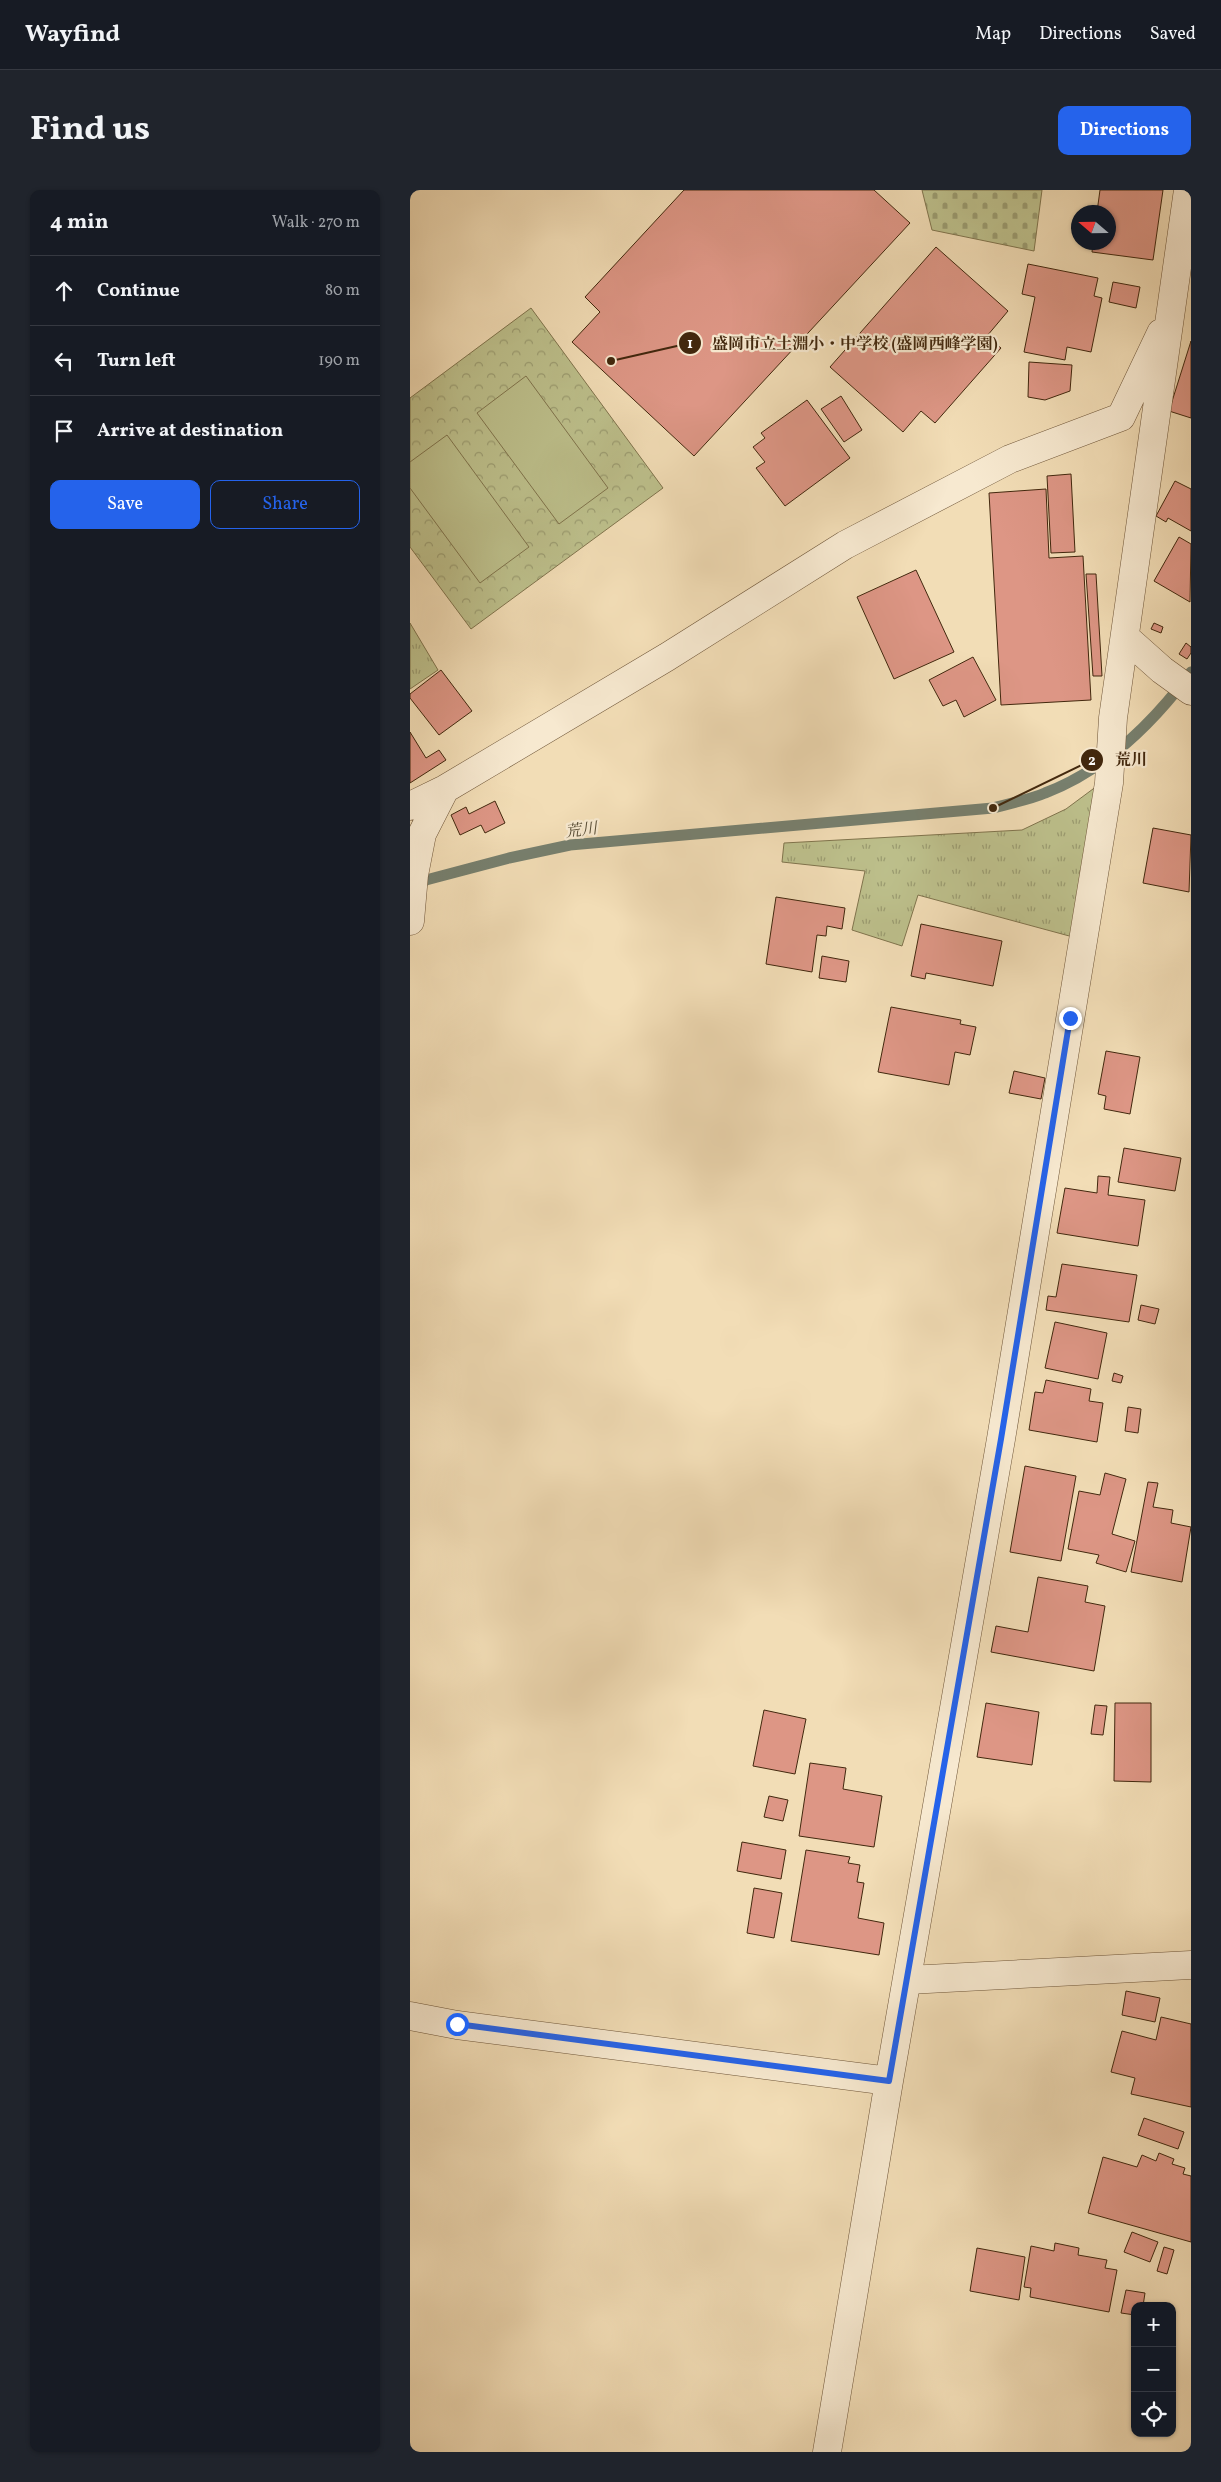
<!DOCTYPE html>
<meta charset="utf-8">
<style>
:root{--surface:#171b24;--page:#20242c;--text:#f1f3f6;--muted:#9ea1a6;--line:#363941;--accent:#2563eb}
body{margin:0;font-family:Vollkorn,"Noto Serif JP",serif;background:var(--page);color:var(--text)}
.controls{position:absolute;right:15px;bottom:15px;display:grid;overflow:hidden;border-radius:10px;box-shadow:0 1px 4px #0004}
.controls button{width:45px;height:45px;display:grid;place-items:center;padding:0;border:0;border-bottom:1px solid var(--line);background:var(--surface);color:var(--text);font:25px sans-serif}
.compass{position:absolute;left:661px;top:15px;width:45px;height:45px;border-radius:50%;background:var(--surface);box-shadow:0 1px 4px #0004;rotate:290deg}
.stop{position:absolute;width:15px;height:15px;margin:-11px;border:4px solid #2563eb;border-radius:50%;background:#fff}
.stop.end{background:#2563eb;border-color:#fff;box-shadow:0 1px 5px #0008}
.list{margin:0;padding:0;list-style:none}
h2{display:flex;justify-content:space-between;align-items:center;height:65px;margin:0;padding:0 20px;font-size:21px}
h2 small{font-size:16px;font-weight:400;color:var(--muted)}
.list li{display:grid;grid-template-columns:32px 1fr auto;gap:15px;align-items:center;box-sizing:border-box;height:70px;padding:0 20px;border-top:1px solid var(--line)}
.list b{display:block;font-size:19px;white-space:nowrap}
.list em{font-size:16px;font-style:normal;color:var(--muted)}
.actions{display:flex;gap:10px;padding:15px 20px}
.actions a{flex:1;padding:11px 0;border:1px solid var(--accent);border-radius:10px;text-align:center;font-size:18px;color:var(--accent)}
.actions .main{background:var(--accent);color:#fff}
.icon{flex:none;width:28px;height:28px;fill:none;stroke:currentColor;stroke-width:2;stroke-linecap:round;stroke-linejoin:round}
.map{position:relative;flex:none;width:781px;height:2262px;overflow:hidden;border-radius:10px}
header{display:flex;align-items:center;gap:30px;box-sizing:border-box;height:70px;padding:0 25px;background:var(--surface);border-bottom:1px solid var(--line)}
header strong{font-size:24px}
nav{display:flex;gap:28px;margin-inline-start:auto;font-size:18px}
.intro{display:flex;align-items:center;justify-content:space-between;box-sizing:border-box;height:120px;padding:0 30px}
h1{margin:0;font-size:35px}
.button{padding:12px 22px;border-radius:10px;background:var(--accent);color:#fff;font-size:18px;font-weight:700}
main{display:flex;gap:30px;padding:0 30px}
aside{flex:1;background:var(--surface);border-radius:10px;box-shadow:0 1px 4px #0004}
.map>svg:first-child{display:block}
.grass{fill:url(#grass-tufts);stroke:#80744d}
.forest{fill:url(#forest-crowns);stroke:#80744d}
.cemetery{fill:url(#cemetery-stones);stroke:#80744d}
.pitch{fill:#bdc08c;stroke:#80744d}
.lines{fill:none;stroke-linecap:round;stroke-linejoin:round}
.stream{stroke:#77806f;stroke-width:11}
.building{fill:#dd9685;stroke:#42280e}
.minor-casing{stroke:#6e5538;stroke-width:29}
.minor{stroke:#f7e9d0;stroke-width:28}
.route{stroke:#2563eb;stroke-width:6}
.labels{text-anchor:middle;stroke-width:4.5;stroke-linejoin:round;paint-order:stroke}
.water-label{font-size:16px;font-style:italic;fill:#584d36;stroke:#f7e9d0}
.leader{fill:none;stroke:#42280e;stroke-width:2}
.callout-dot{fill:#42280e;stroke:#f7e9d0;stroke-width:2}
.mark-label{font-size:15px;text-anchor:middle;font-weight:bold;fill:#fff}
.callout-label{font-size:16px;text-anchor:middle;font-weight:bold;fill:#42280e;stroke:#f7e9d0;stroke-width:4.5;stroke-linejoin:round;paint-order:stroke}
</style>
<header>
<strong>Wayfind</strong>
<nav><a>Map</a><a>Directions</a><a>Saved</a></nav>
</header>
<div class="intro"><h1>Find us</h1><a class="button">Directions</a></div>
<main>
<aside>
<h2>4 min<small>Walk · 270 m</small></h2>
<ul class="list">
<li><svg class="icon" aria-label="ahead" viewBox="0 0 24 24"><path d="M12 20V5M6 11l6-6 6 6"/></svg><div><b>Continue</b></div><em>80 m</em></li>
<li><svg class="icon" aria-label="left" viewBox="0 0 24 24"><path d="M17 20v-9H6M10 6l-5 5 5 5"/></svg><div><b>Turn left</b></div><em>190 m</em></li>
<li><svg class="icon" aria-label="arrive" viewBox="0 0 24 24"><path d="M6 21V4h12l-3 4 3 4H6"/></svg><div><b>Arrive at destination</b></div></li>
</ul>
<div class="actions"><a class="main">Save</a><a>Share</a></div>
</aside>
<div class="map">
<svg width="781" height="2262" viewBox="0 0 781 2262">
<defs>
<pattern id="grass-tufts" width="24" height="20" patternUnits="userSpaceOnUse" patternTransform="scale(1.25)"><rect width="24" height="20" fill="#bdc08c"/><path d="M3 7l-1-3M5 7V3M7 7l1-3M15 17l-1-3M17 17v-4M19 17l1-3" fill="none" stroke="#9b9c71"/></pattern>
<pattern id="forest-crowns" width="20" height="18" patternUnits="userSpaceOnUse" patternTransform="scale(1.25)"><rect width="20" height="18" fill="#bdc08c"/><path d="M2 6a3 3 0 1 1 6 0M12 15a3 3 0 1 1 6 0" fill="none" stroke="#9b9c71"/></pattern>
<pattern id="cemetery-stones" width="16" height="16" patternUnits="userSpaceOnUse" patternTransform="scale(1.25)"><rect width="16" height="16" fill="#bdc08c"/><path d="M2 7V4a2 2 0 0 1 4 0v3zM10 15v-3a2 2 0 0 1 4 0v3z" fill="#9b9c71"/></pattern>
</defs>
<rect width="100%" height="100%" fill="#f2ddb6"/>
<filter id="stains"><feTurbulence type="fractalNoise" baseFrequency=".004" numOctaves="4"/><feColorMatrix values="0 0 0 0 .2 0 0 0 0 .09 0 0 0 0 .02 0 0 0 .5 -.17"/></filter>
<radialGradient id="worn" r=".72"><stop offset=".6" stop-color="#630" stop-opacity="0"/><stop offset="1" stop-color="#630" stop-opacity=".3"/></radialGradient>
<path class="grass" d="M 0,433 L 28,480 L 0,499 Z
M 687,596 L 663,747 L 508,705 L 492,756 L 442,740 L 455,681 L 372,672 L 374,653 L 612,640 L 656,619 Z"/>
<path class="forest" d="M 121,118 L 253,298 L 61,439 L 0,357 L 0,208 Z"/>
<path class="cemetery" d="M 512,0 L 632,0 L 624,61 L 522,40 Z"/>
<path class="pitch" d="M 116,186 L 198,298 L 149,334 L 67,223 Z
M 37,245 L 119,357 L 70,393 L 0,298 L 0,272 Z"/>
<g class="lines">
<path class="stream" d="M 4,696 L 16,690 L 99,668 L 160,655 L 583,618 C 600,613 619,610 635,603 C 696,580 743,533 781,482"/>
</g>
<path class="building" d="M 274,0 L 464,0 L 500,33 L 284,266 L 162,152 L 190,122 L 175,107 Z
M 690,0 L 753,0 L 743,70 L 682,62 L 683,52 L 698,52 L 698,22 L 687,22 Z
M 526,57 L 598,121 L 577,146 L 591,158 L 525,233 L 511,221 L 493,242 L 420,177 Z
M 618,74 L 688,88 L 684,106 L 692,108 L 681,162 L 657,157 L 655,170 L 614,162 L 625,107 L 612,104 Z
M 703,92 L 730,97 L 726,118 L 699,112 Z
M 781,151 L 781,228 L 759,221 Z
M 619,172 L 662,175 L 660,201 L 635,210 L 618,207 Z
M 431,206 L 452,240 L 434,252 L 411,219 Z
M 397,210 L 440,268 L 375,316 L 346,278 L 355,272 L 343,257 L 355,248 L 351,243 Z
M 661,284 L 665,362 L 641,363 L 637,286 Z
M 765,291 L 781,299 L 781,341 L 758,328 L 756,332 L 746,326 Z
M 636,299 L 639,368 L 673,366 L 681,510 L 591,515 L 579,303 Z
M 769,347 L 781,354 L 780,412 L 744,391 Z
M 506,380 L 544,462 L 484,489 L 447,407 Z
M 676,384 L 686,384 L 692,486 L 683,486 Z
M 744,433 L 753,437 L 751,443 L 741,439 Z
M 776,453 L 781,457 L 781,463 L 777,469 L 769,464 Z
M 563,467 L 586,510 L 554,527 L 546,510 L 533,516 L 519,490 Z
M 31,480 L 62,521 L 29,545 L 0,508 L 0,504 Z
M 0,542 L 16,568 L 29,560 L 36,570 L 0,593 Z
M 85,611 L 95,633 L 75,643 L 71,635 L 50,645 L 41,625 L 56,617 L 59,624 Z
M 743,638 L 781,645 L 779,702 L 733,693 Z
M 366,707 L 435,718 L 432,739 L 417,736 L 416,746 L 407,745 L 402,782 L 356,774 Z
M 511,734 L 592,751 L 583,796 L 516,783 L 515,789 L 501,786 Z
M 412,766 L 439,771 L 436,792 L 409,788 Z
M 481,817 L 551,830 L 550,834 L 566,837 L 560,865 L 545,862 L 539,895 L 468,882 Z
M 696,861 L 730,867 L 720,924 L 694,919 L 696,906 L 688,904 Z
M 604,881 L 635,888 L 631,909 L 599,903 Z
M 714,958 L 771,968 L 765,1001 L 708,992 Z
M 688,986 L 700,987 L 698,1005 L 735,1010 L 728,1056 L 647,1043 L 655,998 L 687,1003 Z
M 652,1074 L 727,1085 L 719,1132 L 636,1120 L 638,1106 L 646,1107 Z
M 731,1115 L 749,1119 L 745,1134 L 728,1130 Z
M 645,1132 L 697,1143 L 688,1189 L 635,1178 Z
M 704,1183 L 713,1186 L 711,1193 L 702,1191 Z
M 636,1190 L 681,1199 L 679,1211 L 693,1213 L 687,1252 L 619,1240 L 625,1202 L 633,1203 Z
M 718,1217 L 731,1219 L 728,1243 L 715,1241 Z
M 615,1276 L 666,1286 L 651,1371 L 600,1362 Z
M 695,1283 L 716,1289 L 702,1344 L 725,1351 L 716,1382 L 686,1373 L 689,1365 L 658,1359 L 669,1301 L 690,1305 Z
M 738,1292 L 748,1293 L 743,1317 L 763,1320 L 761,1333 L 781,1337 L 772,1392 L 721,1382 Z
M 628,1387 L 678,1396 L 675,1412 L 695,1416 L 684,1481 L 581,1462 L 586,1436 L 618,1442 Z
M 576,1513 L 629,1522 L 622,1575 L 567,1567 Z
M 705,1513 L 741,1513 L 741,1592 L 704,1591 Z
M 685,1515 L 697,1516 L 693,1545 L 681,1544 Z
M 354,1520 L 396,1529 L 385,1584 L 343,1576 Z
M 400,1573 L 436,1578 L 433,1599 L 472,1606 L 464,1657 L 389,1646 Z
M 359,1606 L 378,1610 L 373,1631 L 354,1627 Z
M 332,1652 L 376,1660 L 371,1689 L 327,1681 Z
M 396,1660 L 440,1667 L 438,1673 L 450,1675 L 447,1692 L 454,1693 L 448,1728 L 474,1733 L 469,1765 L 381,1751 Z
M 344,1698 L 372,1703 L 364,1748 L 337,1743 Z
M 716,1801 L 750,1808 L 745,1832 L 712,1825 Z
M 751,1827 L 781,1834 L 781,1917 L 721,1904 L 725,1888 L 701,1882 L 712,1841 L 746,1850 Z
M 734,1928 L 774,1942 L 768,1959 L 728,1945 Z
M 749,1963 L 764,1969 L 762,1974 L 775,1978 L 773,1984 L 781,1986 L 781,2052 L 678,2023 L 693,1967 L 727,1977 L 732,1965 L 746,1971 Z
M 722,2042 L 748,2052 L 740,2072 L 714,2062 Z
M 645,2053 L 669,2058 L 668,2065 L 697,2070 L 695,2078 L 707,2080 L 699,2122 L 620,2107 L 621,2098 L 614,2097 L 621,2056 L 644,2061 Z
M 754,2057 L 764,2060 L 757,2084 L 747,2081 Z
M 567,2058 L 615,2067 L 609,2110 L 560,2101 Z
M 716,2100 L 735,2103 L 733,2116 L 725,2116 L 725,2125 L 711,2123 Z"/>
<g class="lines">
<defs>
<path id="minor" d="M 715,447 L 752,480 L 781,501
M 0,616 L 35,599 L 257,467 L 435,355 L 600,269 L 711,227 L 751,143
M 0,731 L 4,685 L 12,644 L 35,599
M 498,1790 L 781,1775
M 0,1826 L 47,1835 L 479,1891
M 417,2262 L 479,1891 L 591,1249 L 699,593 L 703,528 L 778,0"/>
</defs>
<use href="#minor" class="minor-casing"/>
<use href="#minor" class="minor"/>
</g>
<g class="lines">
<path class="route" d="M 47,1834 L 479,1891 L 591,1249 L 660,828"/>
</g>
<g class="labels">
<g class="water-label">
<text transform="translate(171 639) rotate(-7)" y="6">荒川</text>
</g>
</g>
<path class="leader" d="M201 171L280 153M583 618L682 570"/>
<g class="callout-dot">
<circle cx="201" cy="171" r="5"/>
<circle cx="583" cy="618" r="5"/>
<circle cx="280" cy="153" r="12"/>
<circle cx="682" cy="570" r="12"/>
</g>
<g class="mark-label">
<text x="280" y="158">1</text>
<text x="682" y="575">2</text>
</g>
<g class="callout-label">
<text x="445" y="159">盛岡市立土淵小・中学校 (盛岡西峰学園)</text>
<text x="721" y="575">荒川</text>
</g>
<rect width="100%" height="100%" filter="url(#stains)"/>
<rect width="100%" height="100%" fill="url(#worn)"/>
</svg>
<div class="controls">
<button>+</button>
<button>−</button>
<button><svg class="icon" aria-label="locate" viewBox="0 0 24 24"><circle cx="12" cy="12" r="6"/><path d="M12 2v4M12 18v4M2 12h4M18 12h4"/></svg></button>
</div>
<svg class="compass" viewBox="-18 -18 36 36"><path d="M0-13l5 13h-10z" fill="#e53935"/><path d="M0 13l5-13h-10z" fill="#9ea1a6"/></svg>
<div class="stop" style="left:47px;top:1834px"></div>
<div class="stop end" style="left:660px;top:828px"></div>
</div>
</main>
